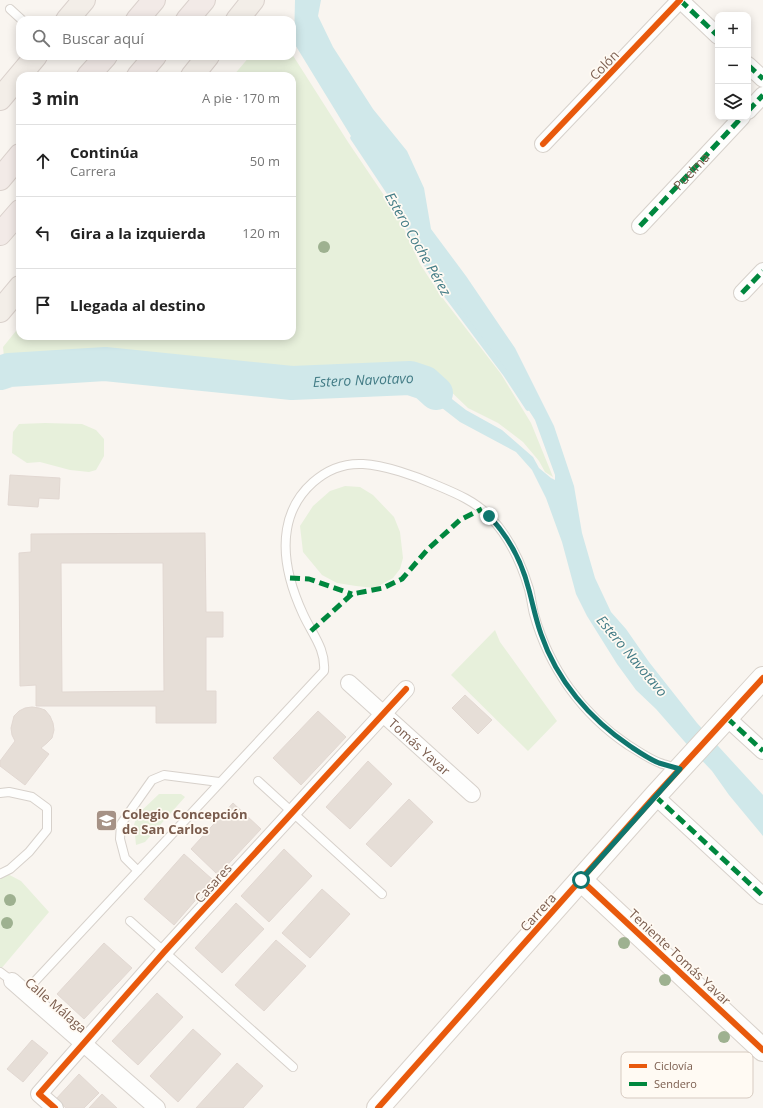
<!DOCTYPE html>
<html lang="es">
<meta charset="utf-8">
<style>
:root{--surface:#fff;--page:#f2f2f2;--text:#222;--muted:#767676;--line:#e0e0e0}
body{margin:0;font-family:"Open Sans",sans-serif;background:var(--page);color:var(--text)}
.controls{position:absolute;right:12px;top:12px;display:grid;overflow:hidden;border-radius:8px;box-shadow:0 2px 10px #0003}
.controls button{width:36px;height:36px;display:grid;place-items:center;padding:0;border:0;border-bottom:1px solid var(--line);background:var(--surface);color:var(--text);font:20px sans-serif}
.stop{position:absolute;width:12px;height:12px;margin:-9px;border:3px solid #0f766e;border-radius:50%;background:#fff}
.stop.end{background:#0f766e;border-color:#fff;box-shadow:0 1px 4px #0008}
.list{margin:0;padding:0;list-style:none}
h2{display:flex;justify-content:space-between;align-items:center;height:52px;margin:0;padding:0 16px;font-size:17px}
h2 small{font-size:13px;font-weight:400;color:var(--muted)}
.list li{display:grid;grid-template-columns:26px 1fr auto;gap:12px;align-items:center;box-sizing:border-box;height:72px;padding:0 16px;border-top:1px solid var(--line)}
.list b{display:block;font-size:15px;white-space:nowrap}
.list p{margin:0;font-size:13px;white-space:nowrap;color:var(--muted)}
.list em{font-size:13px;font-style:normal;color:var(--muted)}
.icon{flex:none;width:22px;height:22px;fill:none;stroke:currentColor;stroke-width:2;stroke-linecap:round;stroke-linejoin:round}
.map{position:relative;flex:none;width:763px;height:1108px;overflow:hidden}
.search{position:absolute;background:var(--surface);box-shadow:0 2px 10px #0003;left:16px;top:16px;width:280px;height:44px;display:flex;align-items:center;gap:10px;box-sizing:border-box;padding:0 14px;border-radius:12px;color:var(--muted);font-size:15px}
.panel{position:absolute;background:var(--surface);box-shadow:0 2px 10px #0003;left:16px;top:72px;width:280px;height:268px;border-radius:12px}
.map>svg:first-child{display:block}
.green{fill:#e7f0db}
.water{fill:#d0e8ea}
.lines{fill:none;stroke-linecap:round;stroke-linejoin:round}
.stream{stroke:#d0e8ea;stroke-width:5.5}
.river{stroke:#d0e8ea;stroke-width:34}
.building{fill:#e6ded7;stroke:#e2d8d2;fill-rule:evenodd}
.lane-casing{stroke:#d7d1cb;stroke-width:10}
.street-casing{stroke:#d7d1cb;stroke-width:18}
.secondary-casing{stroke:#d9d2cb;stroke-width:24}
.primary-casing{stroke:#dad1cc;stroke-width:24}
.highway-casing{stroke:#dad1cc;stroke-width:24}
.lane{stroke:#fefefd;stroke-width:8}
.street{stroke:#fefefd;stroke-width:16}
.secondary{stroke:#fefefd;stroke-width:22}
.primary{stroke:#f3eee8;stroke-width:22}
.highway{stroke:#f2eae7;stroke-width:22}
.quiet{stroke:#00873e;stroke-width:5;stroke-dasharray:10 5;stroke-linecap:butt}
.cycleway-casing{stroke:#fffaf3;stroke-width:8}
.cycleway{stroke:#e8590c;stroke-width:6}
.tree{fill:#9eb190}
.route{stroke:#0f766e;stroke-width:5}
.labels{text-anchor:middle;stroke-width:3.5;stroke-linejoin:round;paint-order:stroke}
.street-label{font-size:13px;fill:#7a5c4d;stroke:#fffaf3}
.poi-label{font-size:13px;font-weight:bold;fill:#7a5c4d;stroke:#fffaf3;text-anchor:start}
.water-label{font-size:14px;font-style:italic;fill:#437c86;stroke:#fffaf3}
.key{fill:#fffaf3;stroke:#d7cbc1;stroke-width:1}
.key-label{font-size:11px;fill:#7a5c4d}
</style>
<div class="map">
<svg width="763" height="1108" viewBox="0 0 763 1108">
<rect width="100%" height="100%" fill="#f9f5f0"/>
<path class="green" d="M 292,54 L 348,142 L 398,216 L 420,264 L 441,296 L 501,374 L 531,423 L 553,477 L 545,472 L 539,461 L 523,442 L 498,423 L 468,408 L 443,384 L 425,370 L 404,365 L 288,369 L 104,349 L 4,357 L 3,347 L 20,326 L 20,336 L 292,336 L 292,76 L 233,76 L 250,56 L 292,56 Z
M 45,423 L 82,424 L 96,430 L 104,439 L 104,456 L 96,470 L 89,472 L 70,470 L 40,462 L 27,463 L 12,453 L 13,432 L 19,424 Z
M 345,486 L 360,487 L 373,495 L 394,517 L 400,532 L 403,558 L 400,569 L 393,578 L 375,588 L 356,586 L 337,583 L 322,575 L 303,552 L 300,526 L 313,506 L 330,491 Z
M 495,630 L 500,642 L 557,721 L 528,751 L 451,675 Z
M 159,794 L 181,794 L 185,797 L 145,842 L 136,845 L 134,825 L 137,815 Z
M 0,870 L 21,881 L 49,912 L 0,970 Z"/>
<path class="water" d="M 295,0 L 321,0 L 318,16 L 333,47 L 373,109 L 407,151 L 424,188 L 431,229 L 466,276 L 515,348 L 554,426 L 574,486 L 582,533 L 595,578 L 611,612 L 626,629 L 649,662 L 697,723 L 763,795 L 763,836 L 729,795 L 712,771 L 691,749 L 656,709 L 636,690 L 617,664 L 587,616 L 576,594 L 562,542 L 546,498 L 532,470 L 516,452 L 460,422 L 424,394 L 408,389 L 394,389 L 394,379 L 407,374 L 423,379 L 434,385 L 466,410 L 502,430 L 533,457 L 539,468 L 551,478 L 555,480 L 555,475 L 535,420 L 505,373 L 445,293 L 425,262 L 399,207 L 378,174 L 354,141 L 294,43 Z"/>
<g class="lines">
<path class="stream" d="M 353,138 L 399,207 L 425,262 L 445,293 L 505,373 L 528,408"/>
<path class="river" id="s1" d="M 0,373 L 9,370 L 105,364 L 292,383 L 410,378 L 425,383 L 436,393"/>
</g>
<path class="building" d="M 10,475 L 60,478 L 59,499 L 39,498 L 38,507 L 8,505 Z
M 205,533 L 206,612 L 223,612 L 223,637 L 206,637 L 206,691 L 216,691 L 216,723 L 156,723 L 156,706 L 36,706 L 36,685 L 20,686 L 19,553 L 31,552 L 31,534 ZM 61,563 L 163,563 L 164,691 L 62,692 Z
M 465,695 L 492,720 L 478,734 L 452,708 Z
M 32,707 L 39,708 L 45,710 L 50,716 L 53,723 L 54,730 L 52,738 L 47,743 L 41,748 L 49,754 L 25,785 L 0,766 L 0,761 L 15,741 L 12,735 L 11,728 L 14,716 L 19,711 L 25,708 Z
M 318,711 L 346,737 L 301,785 L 273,758 Z
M 368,761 L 392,784 L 350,829 L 326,807 Z
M 409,799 L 433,822 L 391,867 L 366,844 Z
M 233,803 L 261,829 L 218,875 L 191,849 Z
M 284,849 L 312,876 L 269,922 L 241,896 Z
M 184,854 L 213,880 L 174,925 L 144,899 Z
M 322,889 L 350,914 L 310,958 L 282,933 Z
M 236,903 L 264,929 L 222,973 L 195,948 Z
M 276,940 L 306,966 L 264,1011 L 235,985 Z
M 104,943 L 132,968 L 84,1019 L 57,994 Z
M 157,993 L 183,1017 L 138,1065 L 112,1041 Z
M 193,1029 L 221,1054 L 178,1102 L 150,1076 Z
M 32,1040 L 48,1053 L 23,1082 L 7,1069 Z
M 237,1063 L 263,1086 L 243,1108 L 196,1108 Z
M 79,1074 L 99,1093 L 84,1108 L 66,1108 L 56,1099 Z
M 102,1094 L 117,1108 L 89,1108 Z"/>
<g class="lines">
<defs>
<path id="lane" d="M 10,9 L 22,20
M 258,781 L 382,894
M 0,793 L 9,792 L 32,797 L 47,808 L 47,830 L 29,852 L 10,869 L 0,874
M 138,871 L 125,858 L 120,839 L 121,824 L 152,780 L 164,775 L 219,782
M 130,921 L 293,1067
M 0,972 L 12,981
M 25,992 L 324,671 C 326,649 312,634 303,614 C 291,588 282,558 287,529 C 293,493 325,462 363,464 C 384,465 416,476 436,485 C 455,493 475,501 489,516 C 509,536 521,562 529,589 C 531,597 532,606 534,614 C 549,668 582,714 628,745 C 638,751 649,759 660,763 C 665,765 671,766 677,768"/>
<g id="street">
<path d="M 680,0 L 718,36"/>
<path d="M 748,65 L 763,79"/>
<path d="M 748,111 L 763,95"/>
<path d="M 543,144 L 680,0"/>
<path id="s2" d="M 640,226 L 742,117"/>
<path d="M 742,293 L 763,271"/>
<path id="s3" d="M 349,683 L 472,794"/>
<path d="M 727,718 L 763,751"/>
<path d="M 655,796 L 763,896"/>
<path d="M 12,981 L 157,1108"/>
<path d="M 55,1108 L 39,1094 L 165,951 L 406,689"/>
</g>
<path id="secondary" d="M 581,880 L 763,1050
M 378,1108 L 655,796 L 763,678"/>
<path id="primary" d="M 67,20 L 84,0
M 237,20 L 253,0
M 192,76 L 208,56
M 0,99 L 36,56
M 0,311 L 20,287"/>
<path id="highway" d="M 137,20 L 154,0
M 187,20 L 204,0
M 88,76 L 106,56
M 138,76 L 155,56
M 0,179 L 20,155
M 0,234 L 20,211"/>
</defs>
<use href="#lane" class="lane-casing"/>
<use href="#street" class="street-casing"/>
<use href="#secondary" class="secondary-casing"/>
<use href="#primary" class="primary-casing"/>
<use href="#highway" class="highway-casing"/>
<use href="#lane" class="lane"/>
<use href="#street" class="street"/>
<use href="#secondary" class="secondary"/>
<use href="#primary" class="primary"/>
<use href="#highway" class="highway"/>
<path class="quiet" d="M 680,0 L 718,36
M 748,65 L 763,79
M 748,111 L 763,95
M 640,226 L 742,117
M 742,293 L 763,271
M 290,578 L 309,579 L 352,594
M 311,631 L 352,594 L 383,588 L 402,579 L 428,549 L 460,520 L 482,509
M 727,718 L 763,751
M 655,796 L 763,896"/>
<defs>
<path id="cycleway" d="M 543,144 L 680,0
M 581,880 L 763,1050
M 55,1108 L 39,1094 L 165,951 L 406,689
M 378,1108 L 655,796 L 763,678"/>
</defs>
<use href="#cycleway" class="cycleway-casing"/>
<use href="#cycleway" class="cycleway"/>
</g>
<g class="tree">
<circle cx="324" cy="247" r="6"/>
<circle cx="10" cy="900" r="6"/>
<circle cx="7" cy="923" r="6"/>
<circle cx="624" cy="943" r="6"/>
<circle cx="665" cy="980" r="6"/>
<circle cx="724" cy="1037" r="6"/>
</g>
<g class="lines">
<path class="route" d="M 489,516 C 509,537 522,562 529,590 C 533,605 536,620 541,634 C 557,681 590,719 630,746 C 639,752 649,759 659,763 C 666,765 673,767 680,769 L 581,880"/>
</g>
<defs>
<symbol id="school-square" viewBox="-11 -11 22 22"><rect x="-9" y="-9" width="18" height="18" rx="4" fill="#a69286" stroke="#fffaf3"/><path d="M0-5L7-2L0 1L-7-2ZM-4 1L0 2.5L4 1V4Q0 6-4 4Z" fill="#fff"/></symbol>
</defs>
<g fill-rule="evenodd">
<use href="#school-square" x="94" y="808" width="25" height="25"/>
</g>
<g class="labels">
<g class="street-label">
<text transform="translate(604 65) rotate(-46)" y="5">Colón</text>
<text dy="5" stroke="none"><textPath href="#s2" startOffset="75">Puelma</textPath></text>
<text dy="5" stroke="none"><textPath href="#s3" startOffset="95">Tomás Yavar</textPath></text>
<text transform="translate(213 883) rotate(-48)" y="5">Casares</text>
<text transform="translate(538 912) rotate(-48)" y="5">Carrera</text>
<text transform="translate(680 957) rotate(43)" y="5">Teniente Tomás Yavar</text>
<text transform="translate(56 1005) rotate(41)" y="5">Calle Málaga</text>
</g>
<g class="poi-label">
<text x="122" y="819">Colegio Concepción<tspan x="122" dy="15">de San Carlos</tspan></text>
</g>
<g class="water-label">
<text transform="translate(418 244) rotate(60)" y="5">Estero Coche Pérez</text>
<text dy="5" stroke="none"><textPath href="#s1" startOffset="365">Estero Navotavo</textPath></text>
<text transform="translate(632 656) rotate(50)" y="5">Estero Navotavo</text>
</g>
</g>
<rect x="621" y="1052" width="132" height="46" rx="6" class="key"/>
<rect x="629" y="1064" width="18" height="4" fill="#e8590c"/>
<rect x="629" y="1082" width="18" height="4" fill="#00873e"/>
<g class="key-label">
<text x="654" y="1070">Ciclovía</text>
<text x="654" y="1088">Sendero</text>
</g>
</svg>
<div class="controls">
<button>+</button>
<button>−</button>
<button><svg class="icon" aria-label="layers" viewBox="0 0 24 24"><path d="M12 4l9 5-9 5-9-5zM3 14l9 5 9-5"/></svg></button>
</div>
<div class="stop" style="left:581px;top:880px"></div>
<div class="stop end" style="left:489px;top:516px"></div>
<div class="search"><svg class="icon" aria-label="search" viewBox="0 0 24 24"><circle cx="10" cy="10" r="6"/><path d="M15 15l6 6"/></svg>Buscar aquí</div>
<section class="panel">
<h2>3 min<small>A pie · 170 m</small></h2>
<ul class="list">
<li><svg class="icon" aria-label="ahead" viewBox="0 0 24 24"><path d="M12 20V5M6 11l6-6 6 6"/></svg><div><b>Continúa</b><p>Carrera</p></div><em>50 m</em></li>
<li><svg class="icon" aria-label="left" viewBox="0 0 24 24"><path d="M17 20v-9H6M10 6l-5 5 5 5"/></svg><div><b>Gira a la izquierda</b></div><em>120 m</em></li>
<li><svg class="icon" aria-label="arrive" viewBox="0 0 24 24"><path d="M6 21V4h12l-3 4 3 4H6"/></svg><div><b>Llegada al destino</b></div></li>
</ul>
</section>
</div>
